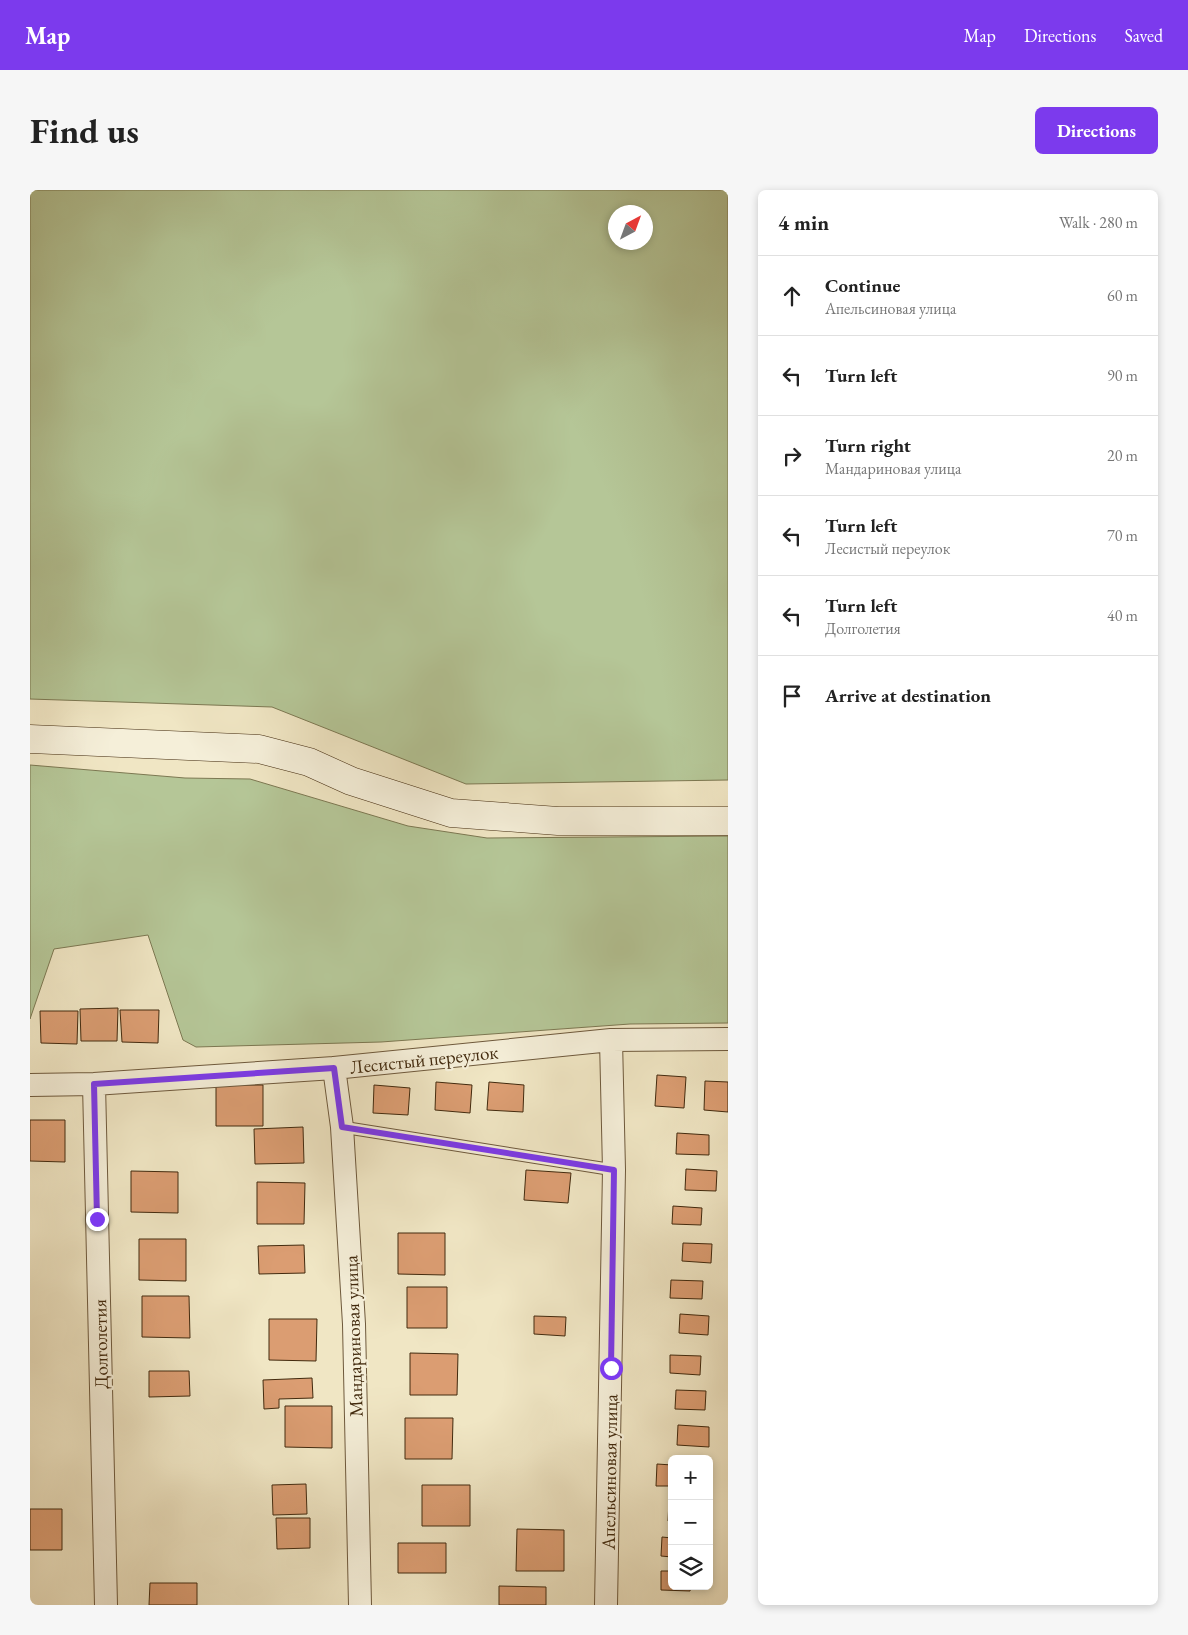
<!DOCTYPE html>
<meta charset="utf-8">
<style>
:root{--surface:#fff;--page:#f6f6f6;--text:#222;--muted:#767676;--line:#e0e0e0;--accent:#7c3aed}
body{margin:0;font-family:"EB Garamond",serif;background:var(--page);color:var(--text)}
.controls{position:absolute;right:15px;bottom:15px;display:grid;overflow:hidden;border-radius:8px;box-shadow:0 2px 8px #0003}
.controls button{width:45px;height:45px;display:grid;place-items:center;padding:0;border:0;border-bottom:1px solid var(--line);background:var(--surface);color:var(--text);font:25px sans-serif}
.compass{position:absolute;left:578px;top:15px;width:45px;height:45px;border-radius:50%;background:var(--surface);box-shadow:0 2px 8px #0003;rotate:41deg}
.stop{position:absolute;width:15px;height:15px;margin:-11px;border:4px solid #7c3aed;border-radius:50%;background:#fff}
.stop.end{background:#7c3aed;border-color:#fff;box-shadow:0 1px 5px #0008}
.list{margin:0;padding:0;list-style:none}
h2{display:flex;justify-content:space-between;align-items:center;height:65px;margin:0;padding:0 20px;font-size:21px}
h2 small{font-size:16px;font-weight:400;color:var(--muted)}
.list li{display:grid;grid-template-columns:32px 1fr auto;gap:15px;align-items:center;box-sizing:border-box;height:80px;padding:0 20px;border-top:1px solid var(--line)}
.list b{display:block;font-size:19px;white-space:nowrap}
.list p{margin:0;font-size:16px;white-space:nowrap;color:var(--muted)}
.list em{font-size:16px;font-style:normal;color:var(--muted)}
.icon{flex:none;width:28px;height:28px;fill:none;stroke:currentColor;stroke-width:2;stroke-linecap:round;stroke-linejoin:round}
.map{position:relative;flex:none;width:698px;height:1415px;overflow:hidden;border-radius:8px}
header{display:flex;align-items:center;gap:30px;box-sizing:border-box;height:70px;padding:0 25px;background:var(--accent);color:#fff}
header strong{font-size:24px}
nav{display:flex;gap:28px;margin-inline-start:auto;font-size:18px}
.intro{display:flex;align-items:center;justify-content:space-between;box-sizing:border-box;height:120px;padding:0 30px}
h1{margin:0;font-size:35px}
.button{padding:12px 22px;border-radius:8px;background:var(--accent);color:#fff;font-size:18px;font-weight:700}
main{display:flex;gap:30px;padding:0 30px}
aside{flex:1;background:var(--surface);border-radius:8px;box-shadow:0 2px 8px #0003}
.map>svg:first-child{display:block}
.green{fill:#b5c697;stroke:#7c7852;fill-rule:evenodd}
.building{fill:#db9d72;stroke:#422a0e}
.lines{fill:none;stroke-linecap:round;stroke-linejoin:round}
.lane-casing{stroke:#6e593c;stroke-width:13}
.street-casing{stroke:#6e593c;stroke-width:24}
.secondary-casing{stroke:#422a0e;stroke-width:29}
.lane{stroke:#f5efd9;stroke-width:11}
.street{stroke:#f5efd9;stroke-width:22}
.secondary{stroke:#f5efd9;stroke-width:28}
.route{stroke:#7c3aed;stroke-width:6}
.labels{text-anchor:middle;stroke-width:4.5;stroke-linejoin:round;paint-order:stroke}
.street-label{font-size:19px;fill:#422a0e;stroke:#f5efd9}
</style>
<header>
<strong>Map</strong>
<nav><a>Map</a><a>Directions</a><a>Saved</a></nav>
</header>
<div class="intro"><h1>Find us</h1><a class="button">Directions</a></div>
<main>
<div class="map">
<svg width="698" height="1415" viewBox="0 0 698 1415">
<rect width="100%" height="100%" fill="#f0e6c4"/>
<filter id="stains"><feTurbulence type="fractalNoise" baseFrequency=".004" numOctaves="4"/><feColorMatrix values="0 0 0 0 .2 0 0 0 0 .09 0 0 0 0 .02 0 0 0 .5 -.17"/></filter>
<radialGradient id="worn" r=".72"><stop offset=".6" stop-color="#630" stop-opacity="0"/><stop offset="1" stop-color="#630" stop-opacity=".3"/></radialGradient>
<path class="green" d="M 0,0 L 698,0 L 698,590 L 436,594 L 242,517 L 0,509 ZM 586,22 L 616,22 L 616,52 L 586,52 Z
M 0,575 L 155,588 L 220,589 L 378,636 L 457,648 L 698,646 L 698,833 L 600,834 L 351,852 L 166,857 L 153,850 L 118,745 L 24,759 L 0,829 Z"/>
<path class="building" d="M 88,818 L 87,851 L 51,851 L 50,819 Z
M 90,820 L 129,820 L 128,853 L 92,852 Z
M 10,821 L 48,821 L 47,854 L 11,853 Z
M 627,885 L 656,887 L 654,918 L 625,916 Z
M 675,891 L 698,892 L 698,922 L 674,920 Z
M 406,892 L 442,895 L 440,923 L 405,920 Z
M 459,892 L 494,895 L 493,922 L 457,920 Z
M 186,895 L 233,895 L 233,936 L 186,936 Z
M 344,895 L 380,898 L 378,925 L 343,923 Z
M 0,930 L 35,930 L 35,972 L 0,971 Z
M 273,937 L 274,973 L 225,974 L 224,939 Z
M 647,943 L 679,945 L 679,965 L 646,964 Z
M 656,979 L 687,981 L 686,1001 L 655,1000 Z
M 496,980 L 541,983 L 538,1013 L 494,1010 Z
M 101,981 L 148,982 L 148,1023 L 101,1022 Z
M 227,992 L 275,993 L 274,1034 L 227,1034 Z
M 643,1016 L 672,1018 L 671,1035 L 642,1034 Z
M 368,1043 L 415,1043 L 415,1085 L 368,1084 Z
M 109,1049 L 156,1049 L 156,1091 L 109,1090 Z
M 653,1053 L 682,1054 L 681,1073 L 652,1071 Z
M 274,1055 L 275,1083 L 229,1084 L 228,1056 Z
M 641,1090 L 673,1091 L 672,1109 L 640,1108 Z
M 377,1097 L 417,1097 L 417,1138 L 377,1138 Z
M 112,1106 L 159,1106 L 160,1148 L 112,1147 Z
M 650,1124 L 679,1126 L 678,1145 L 649,1143 Z
M 504,1126 L 536,1127 L 535,1146 L 504,1144 Z
M 239,1129 L 287,1129 L 286,1171 L 239,1170 Z
M 380,1163 L 428,1164 L 427,1205 L 380,1205 Z
M 640,1165 L 671,1166 L 670,1185 L 640,1183 Z
M 119,1181 L 159,1181 L 160,1206 L 119,1207 Z
M 282,1188 L 283,1208 L 249,1209 L 249,1218 L 234,1219 L 233,1190 Z
M 646,1200 L 676,1201 L 675,1220 L 645,1219 Z
M 255,1216 L 302,1216 L 302,1258 L 255,1257 Z
M 375,1228 L 423,1228 L 422,1269 L 375,1269 Z
M 648,1235 L 679,1237 L 679,1257 L 647,1255 Z
M 627,1274 L 642,1275 L 642,1296 L 626,1296 Z
M 276,1294 L 277,1324 L 243,1325 L 242,1295 Z
M 392,1295 L 440,1295 L 440,1336 L 392,1336 Z
M 639,1311 L 642,1311 L 642,1331 L 638,1331 Z
M 0,1319 L 32,1319 L 32,1360 L 0,1360 Z
M 246,1328 L 280,1328 L 280,1358 L 247,1359 Z
M 487,1339 L 534,1340 L 534,1381 L 486,1381 Z
M 632,1347 L 642,1348 L 642,1367 L 631,1366 Z
M 368,1353 L 416,1353 L 416,1383 L 368,1383 Z
M 631,1381 L 642,1381 L 642,1396 L 661,1396 L 660,1401 L 631,1400 Z
M 120,1393 L 167,1393 L 167,1415 L 119,1415 Z
M 469,1396 L 516,1397 L 516,1415 L 469,1415 Z"/>
<g class="lines">
<defs>
<path id="lane" d="M 312,937 L 584,980"/>
<path id="street" d="M 304,878 L 312,937 L 324,1134 L 330,1415
M 64,894 L 76,1415
M 0,895 L 64,894 L 304,878 L 581,850 L 698,849
M 576,1415 L 584,980 L 581,850"/>
<path id="secondary" d="M 0,549 L 229,559 L 279,572 L 321,591 L 421,623 L 528,631 L 698,631"/>
</defs>
<use href="#lane" class="lane-casing"/>
<use href="#street" class="street-casing"/>
<use href="#secondary" class="secondary-casing"/>
<use href="#lane" class="lane"/>
<use href="#street" class="street"/>
<use href="#secondary" class="secondary"/>
</g>
<g class="lines">
<path class="route" d="M 67,1029 L 64,894 L 304,878 L 312,937 L 584,980 L 581,1178"/>
</g>
<g class="labels">
<g class="street-label">
<text transform="translate(394 869) rotate(-6)" y="7">Лесистый переулок</text>
<text transform="translate(323 1146) rotate(-92)" y="7">Мандариновая улица</text>
<text transform="translate(70 1154) rotate(-91)" y="7">Долголетия</text>
<text transform="translate(579 1282) rotate(-89)" y="7">Апельсиновая улица</text>
</g>
</g>
<rect width="100%" height="100%" filter="url(#stains)"/>
<rect width="100%" height="100%" fill="url(#worn)"/>
</svg>
<div class="controls">
<button>+</button>
<button>−</button>
<button><svg class="icon" aria-label="layers" viewBox="0 0 24 24"><path d="M12 4l9 5-9 5-9-5zM3 14l9 5 9-5"/></svg></button>
</div>
<svg class="compass" viewBox="-18 -18 36 36"><path d="M0-13l5 13h-10z" fill="#e53935"/><path d="M0 13l5-13h-10z" fill="#767676"/></svg>
<div class="stop" style="left:581px;top:1178px"></div>
<div class="stop end" style="left:67px;top:1029px"></div>
</div>
<aside>
<h2>4 min<small>Walk · 280 m</small></h2>
<ul class="list">
<li><svg class="icon" aria-label="ahead" viewBox="0 0 24 24"><path d="M12 20V5M6 11l6-6 6 6"/></svg><div><b>Continue</b><p>Апельсиновая улица</p></div><em>60 m</em></li>
<li><svg class="icon" aria-label="left" viewBox="0 0 24 24"><path d="M17 20v-9H6M10 6l-5 5 5 5"/></svg><div><b>Turn left</b></div><em>90 m</em></li>
<li><svg class="icon" aria-label="right" viewBox="0 0 24 24"><path d="M7 20v-9h11M14 6l5 5-5 5"/></svg><div><b>Turn right</b><p>Мандариновая улица</p></div><em>20 m</em></li>
<li><svg class="icon" aria-label="left" viewBox="0 0 24 24"><path d="M17 20v-9H6M10 6l-5 5 5 5"/></svg><div><b>Turn left</b><p>Лесистый переулок</p></div><em>70 m</em></li>
<li><svg class="icon" aria-label="left" viewBox="0 0 24 24"><path d="M17 20v-9H6M10 6l-5 5 5 5"/></svg><div><b>Turn left</b><p>Долголетия</p></div><em>40 m</em></li>
<li><svg class="icon" aria-label="arrive" viewBox="0 0 24 24"><path d="M6 21V4h12l-3 4 3 4H6"/></svg><div><b>Arrive at destination</b></div></li>
</ul>
</aside>
</main>
